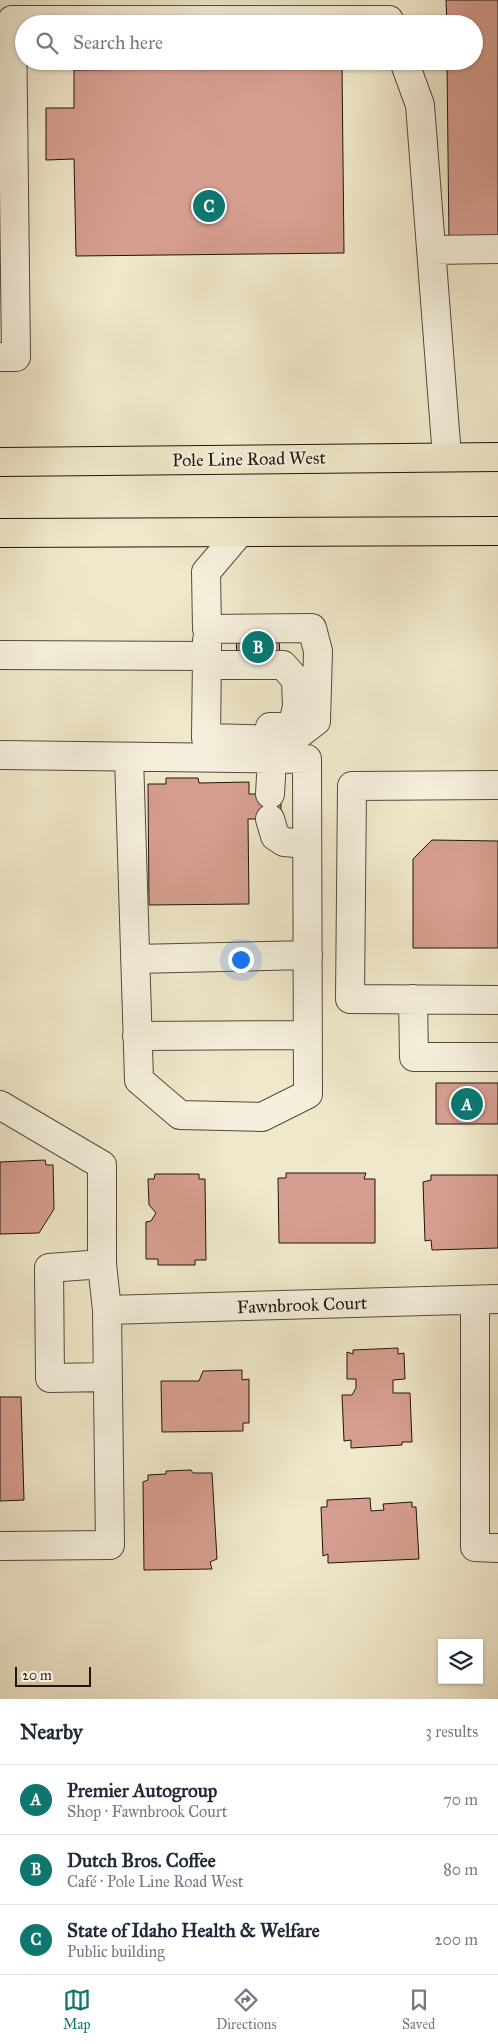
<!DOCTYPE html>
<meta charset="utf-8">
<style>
:root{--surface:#fff;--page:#f2f2f3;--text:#1f2937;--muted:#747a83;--line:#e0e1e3;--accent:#0f766e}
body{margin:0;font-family:"IM FELL Great Primer",serif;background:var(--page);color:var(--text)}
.controls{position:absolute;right:15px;bottom:15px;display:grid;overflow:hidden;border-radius:0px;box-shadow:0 1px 4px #0004}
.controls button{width:45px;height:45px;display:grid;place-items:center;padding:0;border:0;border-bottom:1px solid var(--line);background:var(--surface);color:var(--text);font:25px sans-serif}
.scale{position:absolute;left:15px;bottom:12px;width:76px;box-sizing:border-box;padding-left:5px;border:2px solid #21150e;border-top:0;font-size:14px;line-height:18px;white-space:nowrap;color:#21150e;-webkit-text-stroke:4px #f5f0dd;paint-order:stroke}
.you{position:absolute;left:240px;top:959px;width:18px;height:18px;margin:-12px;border:4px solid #fff;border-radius:50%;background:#1a73e8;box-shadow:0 0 0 8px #1a73e833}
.badge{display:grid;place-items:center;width:32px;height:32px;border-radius:50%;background:var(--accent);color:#fff;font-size:16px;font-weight:700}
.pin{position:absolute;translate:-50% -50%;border:2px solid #fff;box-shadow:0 1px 5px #0006}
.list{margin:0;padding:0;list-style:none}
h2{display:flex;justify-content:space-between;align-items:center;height:65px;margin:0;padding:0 20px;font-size:21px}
h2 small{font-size:16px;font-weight:400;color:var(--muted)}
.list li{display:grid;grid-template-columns:32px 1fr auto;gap:15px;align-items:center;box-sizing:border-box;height:70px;padding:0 20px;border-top:1px solid var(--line)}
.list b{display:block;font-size:19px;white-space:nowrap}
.list p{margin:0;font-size:16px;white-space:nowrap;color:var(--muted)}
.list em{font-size:16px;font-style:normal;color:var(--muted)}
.icon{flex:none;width:28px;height:28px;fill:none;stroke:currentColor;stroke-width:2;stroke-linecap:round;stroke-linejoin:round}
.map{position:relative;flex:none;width:498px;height:1699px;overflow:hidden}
.search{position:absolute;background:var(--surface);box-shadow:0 1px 4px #0004;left:15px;right:15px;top:15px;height:55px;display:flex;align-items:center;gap:12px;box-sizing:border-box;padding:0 18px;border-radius:28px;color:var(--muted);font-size:19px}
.sheet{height:275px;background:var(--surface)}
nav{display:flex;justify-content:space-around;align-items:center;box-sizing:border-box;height:70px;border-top:1px solid var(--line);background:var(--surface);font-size:14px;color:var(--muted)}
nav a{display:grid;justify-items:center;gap:2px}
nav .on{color:var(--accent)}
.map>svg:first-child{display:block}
.building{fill:#d69e90;stroke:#21150e}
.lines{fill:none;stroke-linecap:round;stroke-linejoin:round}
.minor-casing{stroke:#554a3d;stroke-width:30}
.highway-casing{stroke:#21150e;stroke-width:30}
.minor{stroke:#f5f0dd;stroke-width:28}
.highway{stroke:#f0e8cb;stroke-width:28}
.labels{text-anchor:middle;stroke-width:5;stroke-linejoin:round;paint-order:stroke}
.street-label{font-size:18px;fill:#21150e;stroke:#f5f0dd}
</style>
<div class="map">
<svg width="498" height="1699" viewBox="0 0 498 1699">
<rect width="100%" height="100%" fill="#f0e8cb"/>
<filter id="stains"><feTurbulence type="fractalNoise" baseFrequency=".004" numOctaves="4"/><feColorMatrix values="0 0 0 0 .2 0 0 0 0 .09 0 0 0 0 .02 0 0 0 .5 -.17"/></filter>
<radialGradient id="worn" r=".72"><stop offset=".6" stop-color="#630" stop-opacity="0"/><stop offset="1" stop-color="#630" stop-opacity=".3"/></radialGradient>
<path class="building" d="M 446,0 L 498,0 L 498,243 L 449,244 L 447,61 L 474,61 L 474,24 L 447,24 Z
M 342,67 L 344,253 L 76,256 L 74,159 L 46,160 L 46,108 L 74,108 L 74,70 Z
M 236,632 L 279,638 L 280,656 L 237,663 Z
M 166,778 L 198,778 L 199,783 L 249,782 L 249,794 L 281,794 L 281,819 L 248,819 L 249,904 L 149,905 L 148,784 L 166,784 Z
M 432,840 L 498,841 L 498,948 L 413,948 L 413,859 Z
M 436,1083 L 498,1083 L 498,1124 L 436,1124 Z
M 45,1160 L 46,1165 L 53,1165 L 54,1209 L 39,1233 L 0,1234 L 0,1162 Z
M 286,1173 L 366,1173 L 364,1179 L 375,1179 L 375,1243 L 279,1243 L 278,1178 L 286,1178 Z
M 155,1174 L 199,1174 L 199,1179 L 205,1179 L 206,1260 L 195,1260 L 195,1265 L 158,1265 L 158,1259 L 146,1259 L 146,1222 L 151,1221 L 156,1213 L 149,1205 L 148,1179 L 154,1179 Z
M 431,1175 L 498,1175 L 498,1248 L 432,1250 L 431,1240 L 425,1241 L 423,1182 L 431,1180 Z
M 398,1348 L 398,1354 L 404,1353 L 405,1379 L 393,1380 L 393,1393 L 410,1393 L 412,1442 L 402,1442 L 402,1445 L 351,1448 L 351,1440 L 344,1441 L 342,1395 L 352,1395 L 356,1388 L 356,1379 L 347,1379 L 347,1352 L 353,1354 L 353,1350 Z
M 242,1370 L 242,1380 L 249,1379 L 249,1423 L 243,1423 L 243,1431 L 162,1432 L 161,1381 L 199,1381 L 203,1371 Z
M 0,1397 L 21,1397 L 24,1500 L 0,1501 Z
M 191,1470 L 193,1473 L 212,1473 L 217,1559 L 210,1562 L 212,1569 L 144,1570 L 143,1482 L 148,1480 L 148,1475 L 166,1474 L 166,1471 Z
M 370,1498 L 371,1511 L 384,1510 L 383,1504 L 412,1502 L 412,1507 L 416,1507 L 419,1559 L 328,1563 L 328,1554 L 323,1556 L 321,1507 L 327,1507 L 327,1500 Z"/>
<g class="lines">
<defs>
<path id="minor" d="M 404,61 L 420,105 L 447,457
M 431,250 L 498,249
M 0,357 L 16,357 L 12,20 L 389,20 L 391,24
M 0,655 L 207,656 L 207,640
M 207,656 L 206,738 L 291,740 L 316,721 L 318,651 L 312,628 L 207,629 L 206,572 L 240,532
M 207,665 L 283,665 L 296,680 L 297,707 L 292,727 L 270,727
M 0,755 L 307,759 L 308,1094 L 262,1117 L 180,1115 L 139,1080 L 129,757
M 498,785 L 352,786 L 350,999 L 498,1000
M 270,794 L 272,759
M 270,819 L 275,836 L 284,842 L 307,844
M 135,959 L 308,955
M 413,999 L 414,1057 L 498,1057
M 137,1036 L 308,1035
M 0,1105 L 102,1165 L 102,1264 L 107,1310 L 110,1545 L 0,1546
M 102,1264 L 49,1268 L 50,1378 L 108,1377
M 475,1300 L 475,1547 L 498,1548
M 107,1310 L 498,1299"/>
<path id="highway" d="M 0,462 L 498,457
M 0,533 L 498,531"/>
</defs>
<use href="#minor" class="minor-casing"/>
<use href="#highway" class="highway-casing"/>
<use href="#minor" class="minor"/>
<use href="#highway" class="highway"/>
</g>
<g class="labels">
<g class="street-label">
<text transform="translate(249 459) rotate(-1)" y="6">Pole Line Road West</text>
<text transform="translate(302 1305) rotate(-2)" y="6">Fawnbrook Court</text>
</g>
</g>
<rect width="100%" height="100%" filter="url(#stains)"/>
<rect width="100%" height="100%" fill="url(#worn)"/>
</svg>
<div class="controls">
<button><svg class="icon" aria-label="layers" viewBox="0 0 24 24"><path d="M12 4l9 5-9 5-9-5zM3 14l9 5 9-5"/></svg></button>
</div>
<div class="scale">20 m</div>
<div class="you"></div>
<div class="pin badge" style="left:467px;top:1104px">A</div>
<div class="pin badge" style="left:258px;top:647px">B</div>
<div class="pin badge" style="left:209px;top:206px">C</div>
<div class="search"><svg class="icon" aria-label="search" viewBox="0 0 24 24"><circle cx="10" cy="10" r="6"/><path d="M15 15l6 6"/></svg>Search here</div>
</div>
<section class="sheet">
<h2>Nearby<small>3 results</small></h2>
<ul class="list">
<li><span class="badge">A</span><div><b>Premier Autogroup</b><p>Shop · Fawnbrook Court</p></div><em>70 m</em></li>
<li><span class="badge">B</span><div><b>Dutch Bros. Coffee</b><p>Café · Pole Line Road West</p></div><em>80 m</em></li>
<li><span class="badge">C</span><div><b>State of Idaho Health &amp; Welfare</b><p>Public building</p></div><em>200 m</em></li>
</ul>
</section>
<nav>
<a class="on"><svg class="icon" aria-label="map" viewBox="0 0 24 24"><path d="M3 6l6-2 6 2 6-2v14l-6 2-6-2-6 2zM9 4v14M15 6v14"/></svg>Map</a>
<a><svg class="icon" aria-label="directions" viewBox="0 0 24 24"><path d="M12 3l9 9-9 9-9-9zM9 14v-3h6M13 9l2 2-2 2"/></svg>Directions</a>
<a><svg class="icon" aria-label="saved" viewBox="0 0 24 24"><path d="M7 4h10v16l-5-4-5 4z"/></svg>Saved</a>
</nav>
